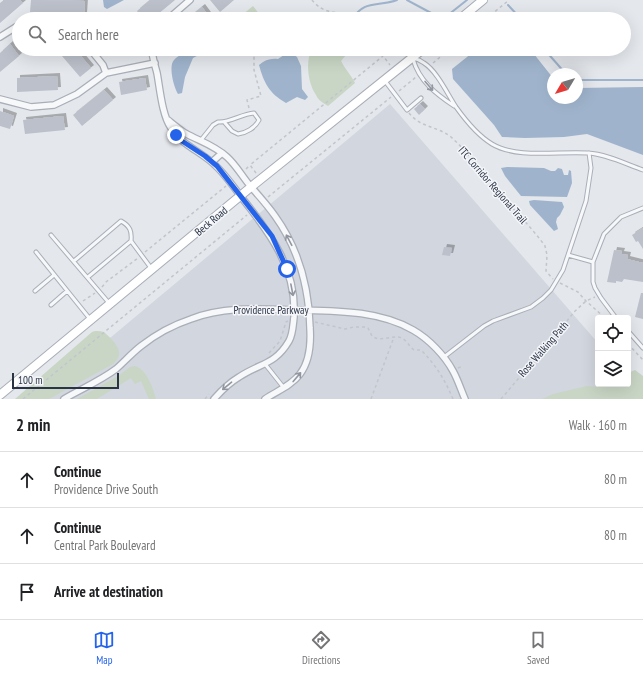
<!DOCTYPE html>
<meta charset="utf-8">
<style>
:root{--surface:#fff;--page:#f6f6f6;--text:#202124;--muted:#757577;--line:#e0e0e0;--accent:#2563eb}
body{margin:0;font-family:"PT Sans Narrow",sans-serif;background:var(--page);color:var(--text)}
.controls{position:absolute;right:12px;bottom:12px;display:grid;overflow:hidden;border-radius:4px;box-shadow:0 4px 16px #0002}
.controls button{width:36px;height:36px;display:grid;place-items:center;padding:0;border:0;border-bottom:1px solid var(--line);background:var(--surface);color:var(--text);font:20px sans-serif}
.compass{position:absolute;left:547px;top:68px;width:36px;height:36px;border-radius:50%;background:var(--surface);box-shadow:0 4px 16px #0002;rotate:232deg}
.scale{position:absolute;left:12px;bottom:10px;width:107px;box-sizing:border-box;padding-left:4px;border:2px solid #2b3445;border-top:0;font-size:11px;line-height:14px;white-space:nowrap;color:#2b3445;-webkit-text-stroke:3px #f4f6f9;paint-order:stroke}
.stop{position:absolute;width:12px;height:12px;margin:-9px;border:3px solid #2563eb;border-radius:50%;background:#fff}
.stop.end{background:#2563eb;border-color:#fff;box-shadow:0 1px 4px #0008}
.list{margin:0;padding:0;list-style:none}
h2{display:flex;justify-content:space-between;align-items:center;height:52px;margin:0;padding:0 16px;font-size:17px}
h2 small{font-size:13px;font-weight:400;color:var(--muted)}
.list li{display:grid;grid-template-columns:26px 1fr auto;gap:12px;align-items:center;box-sizing:border-box;height:56px;padding:0 16px;border-top:1px solid var(--line)}
.list b{display:block;font-size:15px;white-space:nowrap}
.list p{margin:0;font-size:13px;white-space:nowrap;color:var(--muted)}
.list em{font-size:13px;font-style:normal;color:var(--muted)}
.icon{flex:none;width:22px;height:22px;fill:none;stroke:currentColor;stroke-width:2;stroke-linecap:round;stroke-linejoin:round}
.map{position:relative;flex:none;width:643px;height:399px;overflow:hidden}
.search{position:absolute;background:var(--surface);box-shadow:0 4px 16px #0002;left:12px;right:12px;top:12px;height:44px;display:flex;align-items:center;gap:10px;box-sizing:border-box;padding:0 14px;border-radius:22px;color:var(--muted);font-size:15px}
.sheet{height:220px;background:var(--surface)}
nav{display:flex;justify-content:space-around;align-items:center;box-sizing:border-box;height:56px;border-top:1px solid var(--line);background:var(--surface);font-size:11px;color:var(--muted)}
nav a{display:grid;justify-items:center;gap:2px}
nav .on{color:var(--accent)}
.map>svg:first-child{display:block}
.built{fill:#d2d6de}
.green{fill:#c9d6c5}
.water{fill:#9fb4cc}
.lines{fill:none;stroke-linecap:round;stroke-linejoin:round}
.stream{stroke:#9fb4cc;stroke-width:2}
.building{fill:#bbc0ca;filter:url(#shadow)}
.lane-casing{stroke:#a9aeb7;stroke-width:5}
.street-casing{stroke:#a9aeb7;stroke-width:8}
.secondary-casing{stroke:#a9aeb7;stroke-width:10}
.path{stroke:#c2c5cb;stroke-width:1.5;stroke-dasharray:3 3;stroke-linecap:butt}
.lane{stroke:#f7f8fa;stroke-width:3}
.street{stroke:#f7f8fa;stroke-width:5.5}
.secondary{stroke:#fff;stroke-width:8}
.oneway{stroke:#9196a0}
.route{stroke:#2563eb;stroke-width:5}
.labels{text-anchor:middle;stroke-width:3;stroke-linejoin:round;paint-order:stroke}
.street-label{font-size:11px;fill:#2b3445;stroke:#f4f6f9}
</style>
<div class="map">
<svg width="643" height="399" viewBox="0 0 643 399">
<defs>
<filter id="shadow"><feDropShadow dx="3" dy="-3" stdDeviation="0" flood-color="#0004"/></filter>
</defs>
<rect width="100%" height="100%" fill="#e4e7ec"/>
<path class="built" d="M 390,104 L 598,343 L 598,384 L 628,384 L 643,394 L 643,399 L 37,399 Z"/>
<path class="green" d="M 253,6 L 260,15 L 255,19 L 237,19 Z
M 312,49 L 351,49 L 341,61 C 345,69 351,75 355,83 L 328,106 C 323,103 318,100 316,95 C 308,83 305,62 312,49 Z
M 95,331 C 99,331 102,331 105,333 C 110,337 121,348 119,355 C 118,359 116,361 113,364 L 49,399 L 15,399 L 92,332 Z
M 135,366 C 147,370 153,388 156,399 L 149,399 L 141,381 L 135,384 L 131,378 L 97,399 L 77,399 L 118,376 L 130,367 Z
M 635,370 L 643,376 L 643,399 L 542,399 L 553,394 L 587,386 L 599,387 L 605,384 L 628,384 L 628,373 Z"/>
<path class="water" d="M 103,0 L 124,0 L 107,9 L 104,7 Z
M 191,49 L 210,49 L 193,58 L 185,77 L 182,93 L 178,94 C 174,88 168,66 174,60 C 178,55 186,53 191,49 Z
M 477,49 L 530,49 L 553,78 L 553,98 L 577,98 L 577,88 L 643,87 L 643,155 L 587,134 L 564,137 L 525,138 L 502,137 L 494,125 L 453,79 L 452,69 Z
M 291,53 L 297,57 L 301,66 L 302,89 L 308,97 L 305,100 L 297,97 L 286,103 C 269,93 264,83 259,65 C 265,60 270,58 278,59 L 284,55 Z
M 507,167 L 544,168 L 551,171 L 555,171 L 558,168 L 562,169 L 564,175 L 568,175 L 569,170 L 571,171 L 572,183 L 567,197 L 521,196 L 505,176 L 501,168 Z
M 534,200 L 562,202 L 564,207 L 560,215 L 557,218 L 556,222 L 558,229 L 554,231 L 530,205 L 529,201 Z"/>
<g class="lines">
<path class="stream" d="M 407,0 L 433,14 L 440,19
M 508,5 L 521,19
M 353,19 C 363,0 378,7 397,0
M 443,19 L 467,0
M 544,49 L 566,74
M 329,51 L 331,49
M 577,80 L 643,80"/>
</g>
<path class="building" d="M 4,0 L 20,0 L 23,3 L 0,23 L 0,3 Z
M 31,0 L 85,1 L 84,16 L 30,12 Z
M 150,0 L 175,0 L 152,19 L 143,19 L 137,11 Z
M 210,0 L 234,0 L 220,12 Z
M 202,7 L 211,19 L 187,19 Z
M 10,44 L 19,56 L 0,72 L 0,53 Z
M 71,49 L 75,49 L 91,68 L 80,77 L 62,56 Z
M 57,76 L 58,90 L 17,92 L 17,78 Z
M 145,78 L 147,90 L 121,95 L 119,82 Z
M 104,90 L 113,100 L 82,126 L 73,115 Z
M 420,104 L 425,109 L 419,115 L 414,109 Z
M 0,111 L 14,116 L 10,129 L 0,126 Z
M 63,116 L 65,130 L 25,134 L 23,120 Z
M 643,228 L 643,249 L 638,241 L 636,242 L 632,235 Z
M 444,247 L 452,248 L 450,256 L 442,255 Z
M 614,250 L 622,251 L 621,254 L 628,255 L 627,259 L 643,263 L 643,282 L 624,279 L 622,282 L 616,281 L 616,283 L 607,282 Z
M 641,293 L 643,293 L 643,319 L 635,317 Z"/>
<g class="lines">
<defs>
<path id="lane" d="M 413,58 C 417,59 421,61 424,63 C 437,71 448,95 456,107 C 466,121 477,135 492,144 C 517,159 558,151 588,153 C 606,154 626,164 643,170
M 413,59 C 419,81 436,94 454,106
M 385,81 L 407,110 L 421,98
M 201,140 L 213,125 L 218,122 C 230,123 241,114 254,113 L 259,120 C 255,128 246,133 238,134 L 232,131 L 225,123
M 51,235 L 109,303
M 36,252 L 90,319
M 568,255 L 593,262
M 74,261 L 121,221 C 130,226 132,231 131,241 L 151,268
M 88,277 L 131,241
M 35,291 L 54,275
M 51,305 L 67,291
M 616,318 L 601,298 L 595,288 L 593,282 L 593,262 L 604,234 L 621,217 L 643,208
M 628,331 L 643,348
M 444,357 L 484,326 L 493,321 L 531,307 L 543,298 L 551,290 L 563,270 L 586,201 L 591,168 L 589,153
M 265,364 L 284,388"/>
<path id="street" d="M 168,19 L 190,0
M 0,37 L 19,25
M 90,49 L 103,65 L 106,73
M 152,49 C 152,57 155,65 157,73 C 160,89 162,115 171,128 C 182,146 203,152 217,167 C 226,176 234,187 242,198 C 270,233 297,269 294,317 C 293,325 293,334 289,341 C 275,365 260,363 239,377 C 229,383 221,391 214,399
M 0,99 L 31,107 L 54,105 L 77,94 L 106,73 L 155,63
M 168,120 C 173,124 179,129 185,133 C 199,141 214,145 227,157 C 237,166 243,178 252,188 C 260,197 268,206 275,216 C 298,248 309,288 310,328 C 311,344 310,361 300,374 C 291,386 277,391 265,399
M 212,162 L 222,153
M 64,399 C 81,389 100,381 116,369 C 124,362 132,353 141,346 C 155,335 173,325 191,319 C 225,306 260,309 295,310 C 335,311 378,310 413,330 C 429,339 445,356 453,371 C 458,380 461,390 465,399"/>
<path id="secondary" d="M 460,19 L 483,0
M 0,395 L 251,187 L 423,49"/>
</defs>
<use href="#lane" class="lane-casing"/>
<use href="#street" class="street-casing"/>
<use href="#secondary" class="secondary-casing"/>
<path class="path" d="M 312,0 C 316,5 321,9 328,11 C 338,14 348,12 356,19
M 486,19 L 509,0
M 378,49 L 390,65
M 433,63 L 450,49
M 399,91 L 416,77
M 249,108 L 247,100 L 261,96 L 254,70 L 254,49
M 409,113 C 421,128 437,126 451,137 C 471,155 488,179 505,199 C 518,215 533,229 545,246 L 547,255 L 546,271 L 553,279
M 246,169 L 250,165
M 256,173 L 250,165 L 383,56
M 268,197 L 391,97
M 145,252 L 226,186
M 560,283 L 578,292 L 586,301 L 605,318
M 102,287 L 106,282 L 138,258
M 83,301 L 95,293
M 315,322 L 345,329 L 354,327 L 366,327 L 368,328 L 372,336 C 381,343 392,334 402,338 C 406,340 410,347 414,350 L 421,350 C 436,365 445,380 453,399
M 628,344 L 643,360
M 269,353 L 280,341 L 286,322 L 288,321
M 458,368 L 463,366
M 23,399 L 247,215
M 205,399 L 209,394
M 371,399 L 394,337
M 501,399 L 559,331 L 574,312 L 586,301 L 595,297"/>
<use href="#lane" class="lane"/>
<use href="#street" class="street"/>
<use href="#secondary" class="secondary"/>
</g>
<defs><path id="oneway-shaft" d="M-6 0H5M1.5-3L5.5 0L1.5 3" fill="none" stroke-width="1.6" stroke-linecap="round" stroke-linejoin="round"/></defs>
<g class="oneway">
<use href="#oneway-shaft" transform="translate(429 86) rotate(49)"/>
<use href="#oneway-shaft" transform="translate(289 240) rotate(-118)"/>
<use href="#oneway-shaft" transform="translate(292 290) rotate(79)"/>
<use href="#oneway-shaft" transform="translate(297 377) rotate(-50)"/>
<use href="#oneway-shaft" transform="translate(227 386) rotate(140)"/>
</g>
<g class="lines">
<path class="route" d="M 176,135 L 182,141 L 205,156 L 217,166 L 272,236 L 287,269"/>
</g>
<g class="labels">
<g class="street-label">
<text transform="translate(493 185) rotate(49)" y="4">ITC Corridor Regional Trail</text>
<text transform="translate(211 221) rotate(-40)" y="4">Beck Road</text>
<text x="271" y="314">Providence Parkway</text>
<text transform="translate(543 349) rotate(-49)" y="4">Rose Walking Path</text>
</g>
</g>
</svg>
<div class="controls">
<button><svg class="icon" aria-label="locate" viewBox="0 0 24 24"><circle cx="12" cy="12" r="6"/><path d="M12 2v4M12 18v4M2 12h4M18 12h4"/></svg></button>
<button><svg class="icon" aria-label="layers" viewBox="0 0 24 24"><path d="M12 4l9 5-9 5-9-5zM3 14l9 5 9-5"/></svg></button>
</div>
<svg class="compass" viewBox="-18 -18 36 36"><path d="M0-13l5 13h-10z" fill="#e53935"/><path d="M0 13l5-13h-10z" fill="#757577"/></svg>
<div class="scale">100 m</div>
<div class="stop" style="left:287px;top:269px"></div>
<div class="stop end" style="left:176px;top:135px"></div>
<div class="search"><svg class="icon" aria-label="search" viewBox="0 0 24 24"><circle cx="10" cy="10" r="6"/><path d="M15 15l6 6"/></svg>Search here</div>
</div>
<section class="sheet">
<h2>2 min<small>Walk · 160 m</small></h2>
<ul class="list">
<li><svg class="icon" aria-label="ahead" viewBox="0 0 24 24"><path d="M12 20V5M6 11l6-6 6 6"/></svg><div><b>Continue</b><p>Providence Drive South</p></div><em>80 m</em></li>
<li><svg class="icon" aria-label="ahead" viewBox="0 0 24 24"><path d="M12 20V5M6 11l6-6 6 6"/></svg><div><b>Continue</b><p>Central Park Boulevard</p></div><em>80 m</em></li>
<li><svg class="icon" aria-label="arrive" viewBox="0 0 24 24"><path d="M6 21V4h12l-3 4 3 4H6"/></svg><div><b>Arrive at destination</b></div></li>
</ul>
</section>
<nav>
<a class="on"><svg class="icon" aria-label="map" viewBox="0 0 24 24"><path d="M3 6l6-2 6 2 6-2v14l-6 2-6-2-6 2zM9 4v14M15 6v14"/></svg>Map</a>
<a><svg class="icon" aria-label="directions" viewBox="0 0 24 24"><path d="M12 3l9 9-9 9-9-9zM9 14v-3h6M13 9l2 2-2 2"/></svg>Directions</a>
<a><svg class="icon" aria-label="saved" viewBox="0 0 24 24"><path d="M7 4h10v16l-5-4-5 4z"/></svg>Saved</a>
</nav>
